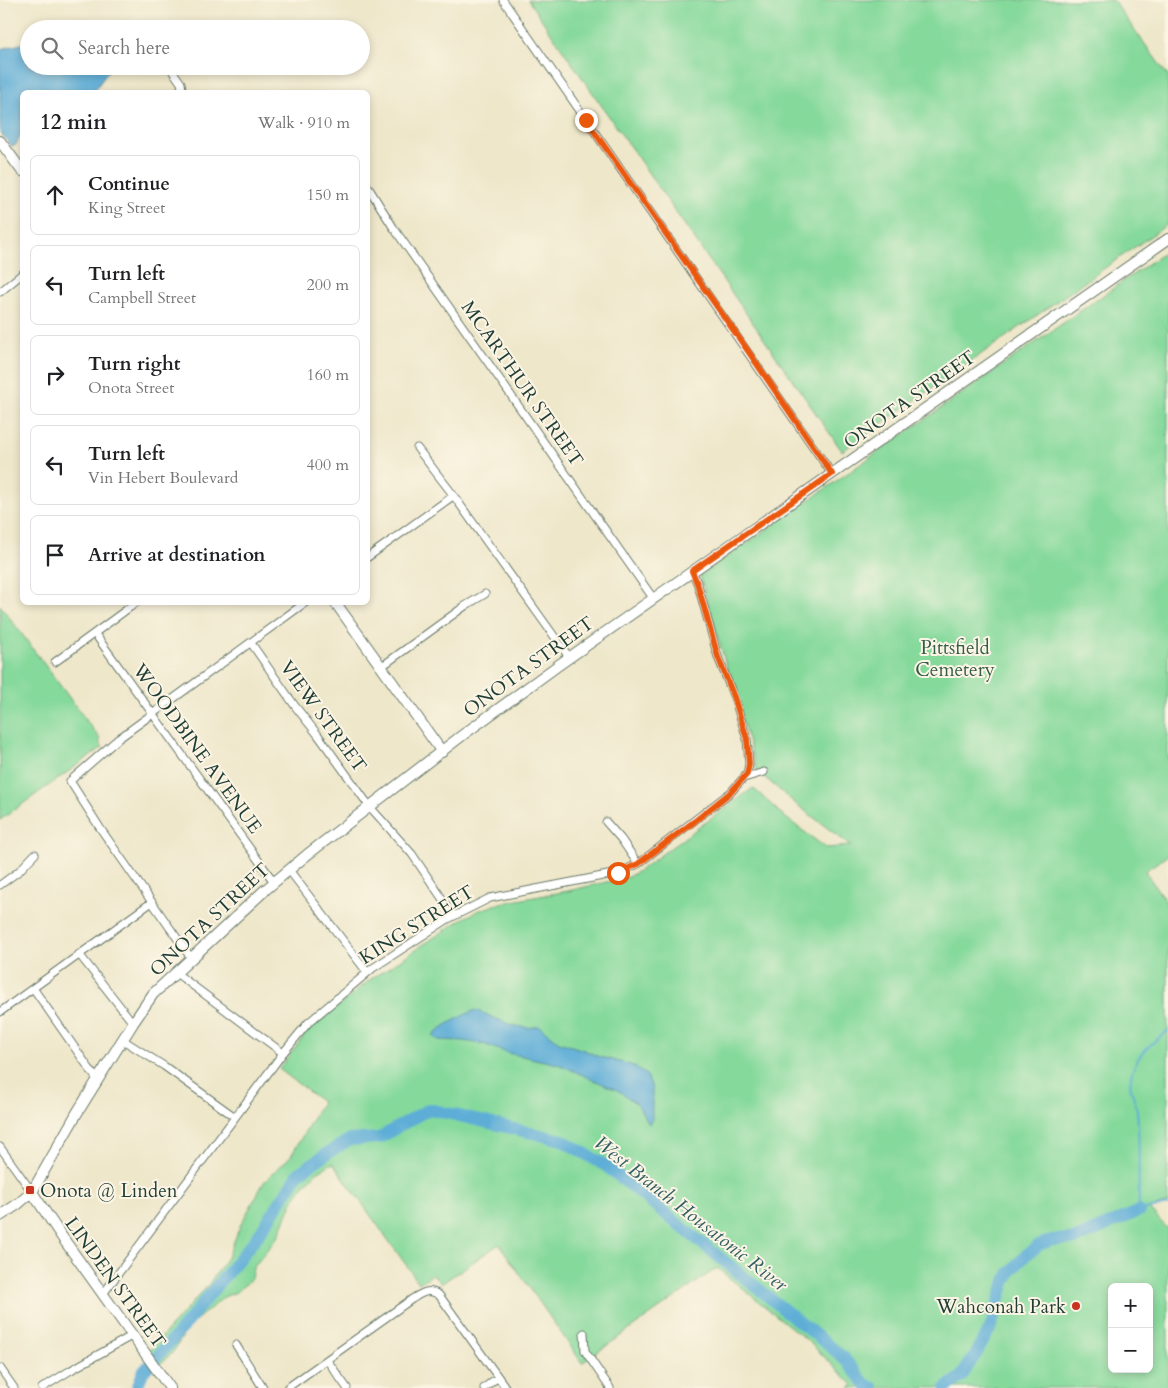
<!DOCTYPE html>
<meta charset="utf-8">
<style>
:root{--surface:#fff;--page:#f2f2f2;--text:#202124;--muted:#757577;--line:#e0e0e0}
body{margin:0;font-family:Cardo,serif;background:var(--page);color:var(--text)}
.controls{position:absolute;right:15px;bottom:15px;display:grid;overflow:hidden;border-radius:8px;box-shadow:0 2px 8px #0003}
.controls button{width:45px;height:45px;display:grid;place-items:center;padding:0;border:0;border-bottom:1px solid var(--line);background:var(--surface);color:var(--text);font:25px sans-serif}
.stop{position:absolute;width:15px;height:15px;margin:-11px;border:4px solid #ea580c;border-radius:50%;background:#fff}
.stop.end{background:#ea580c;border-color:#fff;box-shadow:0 1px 5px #0008}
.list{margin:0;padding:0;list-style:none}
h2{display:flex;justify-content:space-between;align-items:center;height:65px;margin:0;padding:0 20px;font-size:21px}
h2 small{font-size:16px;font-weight:400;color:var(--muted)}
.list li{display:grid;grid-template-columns:32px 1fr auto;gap:15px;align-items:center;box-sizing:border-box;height:80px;margin:0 10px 10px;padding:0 10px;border:1px solid var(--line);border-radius:8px}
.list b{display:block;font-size:19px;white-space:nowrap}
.list p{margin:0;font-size:16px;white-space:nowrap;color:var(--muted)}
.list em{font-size:16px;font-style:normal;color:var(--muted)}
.icon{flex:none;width:28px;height:28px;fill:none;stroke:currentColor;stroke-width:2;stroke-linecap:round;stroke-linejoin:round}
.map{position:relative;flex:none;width:1168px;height:1388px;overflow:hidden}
.search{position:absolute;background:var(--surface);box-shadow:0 2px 8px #0003;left:20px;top:20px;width:350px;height:55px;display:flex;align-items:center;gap:12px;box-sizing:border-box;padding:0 18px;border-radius:28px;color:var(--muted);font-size:19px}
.panel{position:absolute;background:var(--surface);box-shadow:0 2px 8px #0003;left:20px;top:90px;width:350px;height:515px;border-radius:8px}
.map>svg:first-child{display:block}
.green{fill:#85d99b;stroke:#528b68;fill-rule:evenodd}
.water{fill:#5dadd7;stroke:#3e7586}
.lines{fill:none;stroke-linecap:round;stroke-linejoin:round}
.stream{stroke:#5dadd7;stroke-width:2}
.river{stroke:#5dadd7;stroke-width:12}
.street-casing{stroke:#677868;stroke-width:9}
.secondary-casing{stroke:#677868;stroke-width:12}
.street{stroke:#fff;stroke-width:7}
.secondary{stroke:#fff;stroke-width:10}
.route{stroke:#ea580c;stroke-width:6}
.poi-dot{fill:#c8321e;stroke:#fcf5e5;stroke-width:2}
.labels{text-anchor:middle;stroke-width:4;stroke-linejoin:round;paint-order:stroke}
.street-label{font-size:19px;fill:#1f3d34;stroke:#fcf5e5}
.park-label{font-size:19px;fill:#335c49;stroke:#fcf5e5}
.poi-label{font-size:19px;fill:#1f3d34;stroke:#fcf5e5;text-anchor:start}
.water-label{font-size:20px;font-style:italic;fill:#325f65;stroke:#fcf5e5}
</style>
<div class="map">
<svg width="1168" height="1388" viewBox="0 0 1168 1388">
<rect width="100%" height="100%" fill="#fcf5e5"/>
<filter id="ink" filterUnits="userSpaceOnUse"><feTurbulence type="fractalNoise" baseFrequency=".02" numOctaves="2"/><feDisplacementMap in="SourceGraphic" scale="10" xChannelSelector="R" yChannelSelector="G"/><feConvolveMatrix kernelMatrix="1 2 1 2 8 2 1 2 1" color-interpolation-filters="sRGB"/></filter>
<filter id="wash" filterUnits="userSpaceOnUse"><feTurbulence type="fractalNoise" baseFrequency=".0096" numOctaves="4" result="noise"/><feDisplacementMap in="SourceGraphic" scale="20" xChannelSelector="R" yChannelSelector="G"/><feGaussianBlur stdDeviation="1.12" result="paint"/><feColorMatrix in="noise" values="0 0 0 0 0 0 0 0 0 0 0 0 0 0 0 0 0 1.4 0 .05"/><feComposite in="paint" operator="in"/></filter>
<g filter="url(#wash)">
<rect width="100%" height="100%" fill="#eee7ca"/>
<path class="green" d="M 528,0 L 1113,0 L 1168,76 L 1168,224 L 842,451 Z
M 1168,250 L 1168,855 L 1145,871 L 1168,905 L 1168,1203 L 1149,1209 L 1168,1229 L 1168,1388 L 849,1388 L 853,1385 L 808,1341 L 717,1268 L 582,1363 L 499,1244 L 441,1284 L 433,1274 L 419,1283 L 333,1163 L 317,1172 L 300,1190 L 293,1201 L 279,1235 L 253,1268 L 251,1278 L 247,1283 L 236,1292 L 224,1297 L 196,1320 L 188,1328 L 173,1352 L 159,1365 L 149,1351 L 209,1284 L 228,1256 L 241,1224 L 264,1182 L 291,1156 L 322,1102 L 279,1069 L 306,1033 L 371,979 L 462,919 L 480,910 L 501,903 L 568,891 L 628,877 L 640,870 L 753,788 L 786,818 L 826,848 L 851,846 L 796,804 L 757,771 L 700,576 ZM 1112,1287 L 1149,1287 L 1149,1369 L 1112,1369 Z
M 0,605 L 101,740 L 99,742 L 103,747 L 0,820 Z"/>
<path class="water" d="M 29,42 L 29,66 L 111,66 C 107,76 98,83 94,92 L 22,92 L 22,130 L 16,145 L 11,146 L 0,132 L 0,49 Z
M 476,1010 L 511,1025 L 528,1028 L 539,1026 L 559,1042 L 584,1050 L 597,1056 L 631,1065 L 642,1071 L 647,1076 L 652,1088 L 652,1119 L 650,1123 L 649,1124 L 637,1104 L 619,1091 L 558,1064 L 508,1053 L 483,1044 L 463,1041 L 438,1040 L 433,1035 C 437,1029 468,1012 476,1010 Z"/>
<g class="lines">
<path class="stream" d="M 1168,1031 C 1154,1042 1141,1050 1134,1067 C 1125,1091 1135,1091 1137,1111 C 1140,1144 1138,1178 1139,1211 L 1168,1205"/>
<path class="river" d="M 137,1388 L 143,1372 L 173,1339 L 257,1237 L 299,1173 L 326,1154 L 349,1140 L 379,1138 L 429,1109 L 562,1140 L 606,1166 L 843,1357 L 866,1385 L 873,1388
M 946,1388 L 961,1377 L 976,1354 L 990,1329 L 1004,1285 L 1010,1272 L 1026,1255 L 1039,1245 L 1052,1240 L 1076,1239 L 1139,1211"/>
</g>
</g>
<g filter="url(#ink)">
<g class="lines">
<defs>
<path id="street" d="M 503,0 L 832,474
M 169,66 L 181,83 L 182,89 L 177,92
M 368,187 L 393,227 L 653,598
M 0,292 L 22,274
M 417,448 L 451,492 L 569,657
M 368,557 L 453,496
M 95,634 L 274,882
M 251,643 L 295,706 L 318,735 L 370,807 L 412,854 L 454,916
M 55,662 L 137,602
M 381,667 L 465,606 L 485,594
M 744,778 L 764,772
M 606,822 L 621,839 L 638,864
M 289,870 L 367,972
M 0,885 L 19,871 L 35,854
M 79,954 L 133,1023
M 191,958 L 100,828 L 70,781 L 118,739 L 306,602
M 176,973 L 283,1053
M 33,988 L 98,1081
M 0,1012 L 152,902
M 123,1040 L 164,1066 L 235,1117
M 0,1147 L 32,1192
M 103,1294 L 283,1053 L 308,1023 L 373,968 L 448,919 L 490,898 L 618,873 L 638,864 L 731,792 L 747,774 L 749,764 L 747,739 L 734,697 L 718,657 L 698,585 L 692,571
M 584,1333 L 585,1351 L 610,1388
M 236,1345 L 263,1388
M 327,1360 L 347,1388
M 0,1368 L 14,1388
M 42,1388 L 71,1370 L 133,1335
M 287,1388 L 412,1299 C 422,1293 428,1288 439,1295 L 506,1388
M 484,1388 L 498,1377"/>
<path id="secondary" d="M 0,141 L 22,171
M 335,602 L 442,752
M 32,1192 L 62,1237 L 170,1388
M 0,1216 L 18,1204 L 32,1192 L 77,1113 L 133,1023 L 153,994 L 265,890 L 308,854 L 464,734 L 560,664 L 1168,239"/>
</defs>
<use href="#street" class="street-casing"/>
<use href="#secondary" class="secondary-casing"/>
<use href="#street" class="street"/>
<use href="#secondary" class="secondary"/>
</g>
</g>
<g class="lines" filter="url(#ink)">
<path class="route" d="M 586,120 L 746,348 L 832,474 L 692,571 L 698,586 L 718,657 L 734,697 L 747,739 L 749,764 L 747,774 L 731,792 L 695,821 L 638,864 L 618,873"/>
</g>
<g class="poi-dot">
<rect x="25" y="1185" width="10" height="10" rx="2.5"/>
<circle cx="1076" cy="1306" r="5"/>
</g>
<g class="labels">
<g class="street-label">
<text transform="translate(523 383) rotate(55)" y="7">MCARTHUR STREET</text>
<text transform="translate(909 399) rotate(-35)" y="7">ONOTA STREET</text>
<text transform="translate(528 666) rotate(-36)" y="7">ONOTA STREET</text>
<text transform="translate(324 716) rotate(54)" y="7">VIEW STREET</text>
<text transform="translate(198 748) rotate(54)" y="7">WOODBINE AVENUE</text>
<text transform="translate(209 919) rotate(-43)" y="7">ONOTA STREET</text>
<text transform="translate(416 924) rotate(-32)" y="7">KING STREET</text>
<text transform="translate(116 1282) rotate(54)" y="7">LINDEN STREET</text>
</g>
<g class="park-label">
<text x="955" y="654">Pittsfield<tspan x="955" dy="22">Cemetery</tspan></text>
</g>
<g class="poi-label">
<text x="40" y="1197">Onota @ Linden</text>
<text x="1066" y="1313" text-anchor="end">Wahconah Park</text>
</g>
<g class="water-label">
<text transform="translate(691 1213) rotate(38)" y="7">West Branch Housatonic River</text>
</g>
</g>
</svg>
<div class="controls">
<button>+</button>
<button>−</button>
</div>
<div class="stop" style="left:618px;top:873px"></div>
<div class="stop end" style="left:586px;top:120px"></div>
<div class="search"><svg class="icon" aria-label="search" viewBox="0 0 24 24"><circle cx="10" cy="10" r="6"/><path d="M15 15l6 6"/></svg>Search here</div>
<section class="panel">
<h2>12 min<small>Walk · 910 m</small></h2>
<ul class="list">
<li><svg class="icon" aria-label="ahead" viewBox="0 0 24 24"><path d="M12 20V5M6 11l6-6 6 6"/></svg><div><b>Continue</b><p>King Street</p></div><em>150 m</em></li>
<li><svg class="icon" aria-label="left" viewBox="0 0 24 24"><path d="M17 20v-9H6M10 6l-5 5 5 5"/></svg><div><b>Turn left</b><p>Campbell Street</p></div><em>200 m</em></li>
<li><svg class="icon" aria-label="right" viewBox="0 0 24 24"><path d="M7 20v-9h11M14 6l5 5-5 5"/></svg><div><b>Turn right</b><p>Onota Street</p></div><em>160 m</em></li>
<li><svg class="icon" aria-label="left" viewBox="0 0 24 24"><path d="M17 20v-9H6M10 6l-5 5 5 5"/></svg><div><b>Turn left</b><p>Vin Hebert Boulevard</p></div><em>400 m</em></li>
<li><svg class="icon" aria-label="arrive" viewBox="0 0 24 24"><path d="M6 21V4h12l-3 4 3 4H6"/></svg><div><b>Arrive at destination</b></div></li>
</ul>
</section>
</div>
